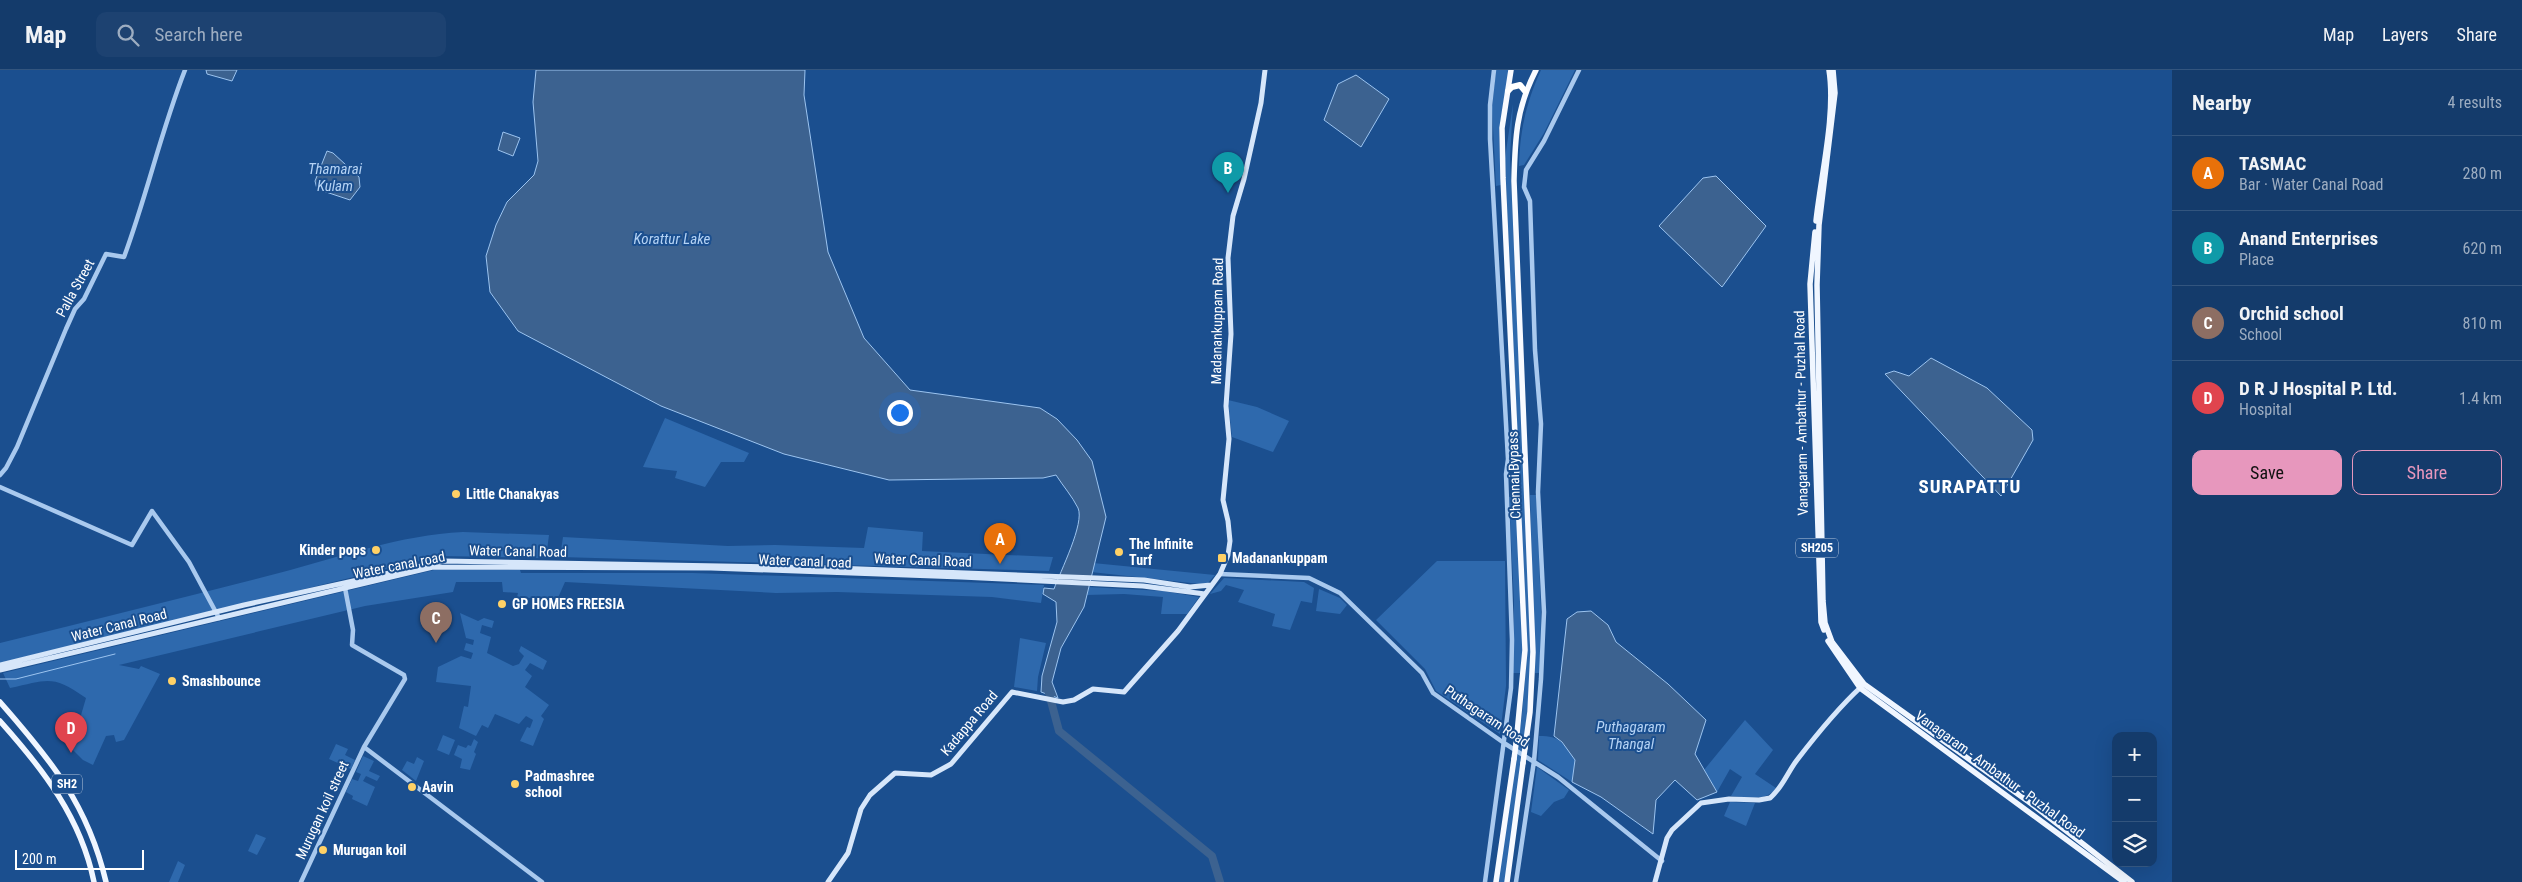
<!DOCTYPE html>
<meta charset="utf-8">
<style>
:root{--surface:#143b6b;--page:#1d4271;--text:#f1f3f6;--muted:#9dadc1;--line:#33557e;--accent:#e797bd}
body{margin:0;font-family:"Roboto Condensed",sans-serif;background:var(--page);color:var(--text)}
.controls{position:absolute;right:15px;bottom:15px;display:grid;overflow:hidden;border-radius:10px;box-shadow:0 5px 20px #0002}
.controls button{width:45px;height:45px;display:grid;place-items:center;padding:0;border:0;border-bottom:1px solid var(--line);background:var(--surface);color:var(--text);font:25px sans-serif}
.scale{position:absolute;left:15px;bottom:12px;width:129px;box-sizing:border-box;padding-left:5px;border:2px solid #fff;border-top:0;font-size:14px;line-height:18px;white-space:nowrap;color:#fff;-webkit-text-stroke:4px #1b4f8f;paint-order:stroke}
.you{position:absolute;left:899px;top:342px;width:18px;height:18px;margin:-12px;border:4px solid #fff;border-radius:50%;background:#1a73e8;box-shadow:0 0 0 8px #1a73e833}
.badge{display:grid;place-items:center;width:32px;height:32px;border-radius:50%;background:var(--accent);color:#fff;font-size:16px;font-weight:700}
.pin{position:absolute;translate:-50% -41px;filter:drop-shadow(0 1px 2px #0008)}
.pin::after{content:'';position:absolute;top:26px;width:18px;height:15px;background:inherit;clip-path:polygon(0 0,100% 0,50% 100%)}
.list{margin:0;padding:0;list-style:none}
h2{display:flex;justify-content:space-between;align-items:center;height:65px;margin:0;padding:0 20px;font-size:21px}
h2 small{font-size:16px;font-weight:400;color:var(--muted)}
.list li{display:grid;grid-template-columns:32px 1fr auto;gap:15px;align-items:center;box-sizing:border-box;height:75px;padding:0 20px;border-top:1px solid var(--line)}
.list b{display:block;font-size:19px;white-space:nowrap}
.list p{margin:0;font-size:16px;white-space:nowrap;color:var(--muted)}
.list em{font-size:16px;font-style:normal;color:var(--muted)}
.actions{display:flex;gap:10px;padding:15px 20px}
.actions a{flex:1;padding:11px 0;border:1px solid var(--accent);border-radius:10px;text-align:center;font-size:18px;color:var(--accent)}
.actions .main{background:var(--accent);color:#111}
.icon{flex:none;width:28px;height:28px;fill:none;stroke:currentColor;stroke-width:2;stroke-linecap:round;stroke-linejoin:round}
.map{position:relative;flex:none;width:2172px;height:812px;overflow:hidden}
header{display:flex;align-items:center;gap:30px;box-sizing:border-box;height:70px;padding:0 25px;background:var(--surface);border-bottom:1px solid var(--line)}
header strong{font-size:24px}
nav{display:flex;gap:28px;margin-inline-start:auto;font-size:18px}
.search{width:350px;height:45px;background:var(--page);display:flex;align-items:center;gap:12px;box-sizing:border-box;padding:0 18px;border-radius:10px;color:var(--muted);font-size:19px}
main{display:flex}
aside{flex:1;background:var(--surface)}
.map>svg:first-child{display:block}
.green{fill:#2e69ad}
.water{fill:#3c6290;stroke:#9cc4f0}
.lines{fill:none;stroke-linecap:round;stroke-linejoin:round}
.stream{stroke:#9cc4f0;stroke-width:1}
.river{stroke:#3c6290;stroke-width:8}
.tertiary{stroke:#a9c9ee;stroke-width:4.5}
.secondary{stroke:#d6e6fa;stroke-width:5}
.primary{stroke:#f0f6ff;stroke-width:5.5}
.trunk{stroke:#f8faff;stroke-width:5.5}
.motorway{stroke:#fff;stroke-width:6}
.trunk-bridge{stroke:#f8faff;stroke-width:5.5}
.poi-dot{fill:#ffd166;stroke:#1b4f8f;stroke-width:2}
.labels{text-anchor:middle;stroke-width:4;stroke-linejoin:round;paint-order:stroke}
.shield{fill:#1b4f8f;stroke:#bbcadd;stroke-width:1}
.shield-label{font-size:12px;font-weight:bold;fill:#fff}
.street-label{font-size:14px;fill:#fff;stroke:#1b4f8f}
.poi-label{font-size:14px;font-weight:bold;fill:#fff;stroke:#1b4f8f;text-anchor:start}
.water-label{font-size:15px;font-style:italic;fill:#b5d3f5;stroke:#1b4f8f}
.district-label{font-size:19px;font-weight:bold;letter-spacing:1px;fill:#fff;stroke:#1b4f8f}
</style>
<header>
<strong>Map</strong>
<div class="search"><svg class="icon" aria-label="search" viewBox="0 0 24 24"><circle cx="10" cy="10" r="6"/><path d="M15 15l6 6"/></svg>Search here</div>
<nav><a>Map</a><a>Layers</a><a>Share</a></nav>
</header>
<main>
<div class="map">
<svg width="2172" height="812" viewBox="0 0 2172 812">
<rect width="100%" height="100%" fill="#1b4f8f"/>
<path class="green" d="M 1496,0 L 1509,0 L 1499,60 L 1501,115 L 1496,116 L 1492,37 Z
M 1541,0 L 1575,0 L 1544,63 L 1524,95 L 1519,96 C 1520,60 1526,33 1541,0 Z
M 1513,34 L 1510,87 L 1532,582 L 1527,646 L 1505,812 L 1498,812 L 1522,645 L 1527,582 L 1505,88 Z
M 1228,330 L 1257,337 L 1289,351 L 1273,382 L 1232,367 Z
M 665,348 L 749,383 L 744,392 L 721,392 L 705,417 L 675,408 L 677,401 L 643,397 Z
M 1530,425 L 1536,425 L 1537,435 L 1541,542 L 1540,603 L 1535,603 Z
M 1516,426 L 1523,581 L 1521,603 L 1513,603 L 1514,531 L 1509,427 Z
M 868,457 L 923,462 L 922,481 L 1053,487 L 1049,501 L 560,487 L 563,467 L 728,476 L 775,475 L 864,478 Z
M 463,462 L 549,465 L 546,488 L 440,486 L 0,593 L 0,573 C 93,550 186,527 279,503 C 340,487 400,465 463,462 Z
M 1437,491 L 1505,491 L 1506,616 L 1500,664 L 1436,621 L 1425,599 L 1376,550 Z
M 1093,493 L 1215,505 L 1208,513 L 1200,514 L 1091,502 Z
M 434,500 L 520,500 L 521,503 L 693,503 L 1044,515 L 1041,533 L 992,527 L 837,522 L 776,523 L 565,512 L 557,530 L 517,527 L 518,523 L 503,522 L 502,512 L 456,512 L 453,522 L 365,536 L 119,595 L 139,599 L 141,596 L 160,604 L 124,670 L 116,672 L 114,665 L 106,666 L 93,695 L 83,690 L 68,675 L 77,659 L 86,628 C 52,604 48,610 10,618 L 3,603 Z
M 1224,508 L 1304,512 L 1314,518 L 1312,533 L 1301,531 L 1290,560 L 1272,556 L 1275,544 L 1238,532 L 1244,520 L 1226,515 L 1221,521 L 1210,524 Z
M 1088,517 L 1163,521 L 1199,527 L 1187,544 L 1161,544 L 1163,527 L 1124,524 L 1086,525 Z
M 1319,519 L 1340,528 L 1347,535 L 1340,544 L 1316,541 Z
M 460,543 L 478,551 L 484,548 L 494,551 L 492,558 L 482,555 L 480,563 L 491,567 L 487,583 L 513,596 L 519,594 L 524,586 L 519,581 L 521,576 L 547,591 L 543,600 L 530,593 L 525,600 L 532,606 L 525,617 L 549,635 L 541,646 L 544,649 L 533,676 L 520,671 L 527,657 L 530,658 L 533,650 L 526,646 L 519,654 L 495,644 L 488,658 L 482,655 L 476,666 L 459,658 L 464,636 L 468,637 L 471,616 L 436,612 L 438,597 L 461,586 L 471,589 L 473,583 L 464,580 L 466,573 L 473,575 L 474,570 L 466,568 Z
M 1020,568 L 1046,573 L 1038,607 L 1037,621 L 1014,617 Z
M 1745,650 L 1773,680 L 1755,704 L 1776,718 C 1767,732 1746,727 1731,726 L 1742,707 L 1730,699 L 1717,722 L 1704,700 Z
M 443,665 L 455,670 L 449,685 L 437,680 Z
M 1539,666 C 1561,666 1563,673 1575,690 L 1572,712 L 1538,690 Z
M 474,669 L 478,672 L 474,682 L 476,684 L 470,700 L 460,698 L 462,689 L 454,685 L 458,675 L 466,678 L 468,675 L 471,676 Z
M 336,674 L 348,679 L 345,685 L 355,690 L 351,699 L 329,689 Z
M 363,686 L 374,691 L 369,701 L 380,706 L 377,711 L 366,706 L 363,711 L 375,717 L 367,736 L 352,729 L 353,726 L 346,722 L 352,709 L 358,711 L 361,704 L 356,702 Z
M 417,687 L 424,691 L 416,711 L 402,700 L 407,691 L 414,694 Z
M 1537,697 L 1569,720 L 1564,728 L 1554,732 L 1541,746 L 1531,742 Z
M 1730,732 L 1755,733 L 1746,756 L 1724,746 Z
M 256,764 L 266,768 L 257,785 L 248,781 Z
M 178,791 L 185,795 L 178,812 L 169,812 Z"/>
<path class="water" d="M 206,0 L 237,0 L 232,11 L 207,4 Z
M 536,0 L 805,0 L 804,25 L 828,182 L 864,268 L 910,320 L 1040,338 L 1057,349 L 1077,370 L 1092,391 L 1106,447 L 1084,537 L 1061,578 L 1052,612 L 1058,628 L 1041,622 L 1042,606 L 1057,552 L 1056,532 L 1043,524 L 1044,518 L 1054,519 C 1060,502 1085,453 1078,438 C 1072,426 1063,416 1056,405 L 1043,408 L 889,410 L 784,384 L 661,336 L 518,261 L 490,222 L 486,186 L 496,155 L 507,132 L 534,105 L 538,91 L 533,32 Z
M 1356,5 L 1389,29 L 1361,77 L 1324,50 L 1338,14 Z
M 503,62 L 520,68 L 513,86 L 498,80 Z
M 327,81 L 333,83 L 359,107 L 360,117 L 350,130 L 317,119 L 315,111 Z
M 1716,106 L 1766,156 L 1722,217 L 1659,156 L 1703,108 Z
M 1931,288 L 1987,318 L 2032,360 L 2033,370 L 2001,426 L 1885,304 L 1894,301 L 1909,306 Z
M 1591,541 L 1608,555 L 1616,572 L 1668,614 L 1706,650 L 1695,684 L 1717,722 L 1697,730 L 1675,710 L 1656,730 L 1653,764 L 1601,727 L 1572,712 L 1575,690 L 1562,672 L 1554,666 L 1567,549 L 1577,542 Z"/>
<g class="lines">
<path class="stream" d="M 0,609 L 16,609 L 115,584"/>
<path class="river" d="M 1047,616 L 1059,661 L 1212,786 L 1220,812"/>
<path class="tertiary" d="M 0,405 L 6,398 L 17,377 L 66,259 L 75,239 L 84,229 L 106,184 L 124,187 C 147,125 161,61 185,0
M 0,417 L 132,475 L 152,441 L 189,492 L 219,548
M 1220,504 L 1309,508 L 1340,523 L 1422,603 L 1433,623 L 1504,673 L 1558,707 L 1662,791
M 345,518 L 353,560 L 352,575 L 404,605 L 405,609 L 364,677 L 542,812
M 301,812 L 364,677
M 1485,812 L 1511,618 L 1512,570 L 1506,404 L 1508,389 L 1490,69 L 1490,35 L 1494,0
M 1516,812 L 1534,691 L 1541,609 L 1544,542 L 1538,422 L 1541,354 L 1535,280 L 1530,131 L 1524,117 L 1526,100 L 1544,71 L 1579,0"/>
<path class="secondary" d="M 0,595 L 244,535 L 444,491 L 835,498 L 1096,508 L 1144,510 L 1190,517 L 1211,515
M 0,600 L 433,497 L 711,498 L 961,507 L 1143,516 L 1205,524
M 828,812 L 848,783 L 861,739 L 870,725 L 895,703 L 931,705 L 951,694 L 1012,622 L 1063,632 L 1074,630 L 1093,619 L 1124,622 L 1178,561 L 1220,504 L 1228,485 L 1230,471 L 1228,451 L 1223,430 L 1229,369 L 1226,336 L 1231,264 L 1228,188 L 1233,146 L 1244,109 L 1261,33 L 1265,0
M 1655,812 L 1667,768 L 1672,760 L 1701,733 L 1729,729 L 1759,730 L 1770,728 C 1783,717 1787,703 1797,690 C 1817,664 1837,639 1861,617"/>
<path class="primary" d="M 1833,0 L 1835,23 L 1819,155 L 1817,215 L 1823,531 L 1825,553 L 1832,572 L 1864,614 L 2029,732 L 2132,812
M 1816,151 C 1821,105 1836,44 1829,0
M 1815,162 L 1810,214 L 1821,552 L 1824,560
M 1828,571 L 1860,618 L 2124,812
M 0,632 C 51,690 88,735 106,812
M 0,651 C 43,699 81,748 94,812"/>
<path class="trunk" d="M 1511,0 L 1502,58 L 1503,108 L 1525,580 L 1516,674
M 1525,678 L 1530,642 L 1533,582 L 1514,111 C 1515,68 1516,39 1536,0
M 1496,812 L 1514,689
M 1507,812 L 1523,693"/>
<path class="motorway" d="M 1508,21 L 1512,17 L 1520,15 L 1525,21"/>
<path class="trunk-bridge" d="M 1514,689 L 1516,674
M 1523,693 L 1525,678"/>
</g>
<g class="poi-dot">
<circle cx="456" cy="424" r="5"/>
<circle cx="376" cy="480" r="5"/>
<circle cx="1119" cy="482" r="5"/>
<rect x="1217" y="483" width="10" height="10" rx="2.5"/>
<circle cx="502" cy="534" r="5"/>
<circle cx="172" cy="611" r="5"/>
<circle cx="515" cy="714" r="5"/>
<circle cx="412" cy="717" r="5"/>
<circle cx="323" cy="780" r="5"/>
</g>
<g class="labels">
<g class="shield">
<rect x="1796" y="468.5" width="42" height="19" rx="4"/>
<rect x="52" y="704.5" width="30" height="19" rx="4"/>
</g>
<g class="shield-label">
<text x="1817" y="482">SH205</text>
<text x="67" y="718">SH2</text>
</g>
<g class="street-label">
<text transform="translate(75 218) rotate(-61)" y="5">Palla Street</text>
<text transform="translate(1217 251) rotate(-89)" y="5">Madanankuppam Road</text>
<text transform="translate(1801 343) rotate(-91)" y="5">Vanagaram - Ambathur - Puzhal Road</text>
<text transform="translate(1514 405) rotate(-92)" y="5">Chennai Bypass</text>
<text transform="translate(518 481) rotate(1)" y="5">Water Canal Road</text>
<text transform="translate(923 490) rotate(2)" y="5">Water Canal Road</text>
<text transform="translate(805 491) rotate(2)" y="5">Water canal road</text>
<text transform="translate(399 495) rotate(-11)" y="5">Water canal road</text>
<text transform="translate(119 555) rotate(-14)" y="5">Water Canal Road</text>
<text transform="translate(1487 646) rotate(34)" y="5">Puthagaram Road</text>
<text transform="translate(969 653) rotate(-50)" y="5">Kadappa Road</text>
<text transform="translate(2000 704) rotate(36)" y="5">Vanagaram - Ambathur - Puzhal Road</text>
<text transform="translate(322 740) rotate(-65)" y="5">Murugan koil street</text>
</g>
<g class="poi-label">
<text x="466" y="429">Little Chanakyas</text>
<text x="1129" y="479">The Infinite<tspan x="1129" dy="16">Turf</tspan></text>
<text x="366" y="485" text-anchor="end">Kinder pops</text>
<text x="1232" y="493">Madanankuppam</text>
<text x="512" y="539">GP HOMES FREESIA</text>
<text x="182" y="616">Smashbounce</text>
<text x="525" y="711">Padmashree<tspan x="525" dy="16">school</tspan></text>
<text x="422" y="722">Aavin</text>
<text x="333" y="785">Murugan koil</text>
</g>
<g class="water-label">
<text x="335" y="104">Thamarai<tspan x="335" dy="17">Kulam</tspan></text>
<text x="672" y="174">Korattur Lake</text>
<text x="1631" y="662">Puthagaram<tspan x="1631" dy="17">Thangal</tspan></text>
</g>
<g class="district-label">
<text x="1970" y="423">SURAPATTU</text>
</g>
</g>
</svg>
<div class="controls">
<button>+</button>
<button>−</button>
<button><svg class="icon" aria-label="layers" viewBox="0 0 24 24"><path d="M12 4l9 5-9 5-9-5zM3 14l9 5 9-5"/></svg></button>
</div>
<div class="scale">200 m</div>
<div class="you"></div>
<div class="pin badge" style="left:1000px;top:494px;background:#e8710a">A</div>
<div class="pin badge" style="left:1228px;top:123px;background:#0f9aa8">B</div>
<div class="pin badge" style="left:436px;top:573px;background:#8d6e63">C</div>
<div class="pin badge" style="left:71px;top:683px;background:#e0444e">D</div>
</div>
<aside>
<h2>Nearby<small>4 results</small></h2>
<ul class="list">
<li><span class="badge" style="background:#e8710a">A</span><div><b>TASMAC</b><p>Bar · Water Canal Road</p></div><em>280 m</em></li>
<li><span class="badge" style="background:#0f9aa8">B</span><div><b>Anand Enterprises</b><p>Place</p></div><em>620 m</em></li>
<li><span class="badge" style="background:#8d6e63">C</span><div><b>Orchid school</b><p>School</p></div><em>810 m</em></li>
<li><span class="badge" style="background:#e0444e">D</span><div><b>D R J Hospital P. Ltd.</b><p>Hospital</p></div><em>1.4 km</em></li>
</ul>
<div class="actions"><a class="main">Save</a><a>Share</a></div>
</aside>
</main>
